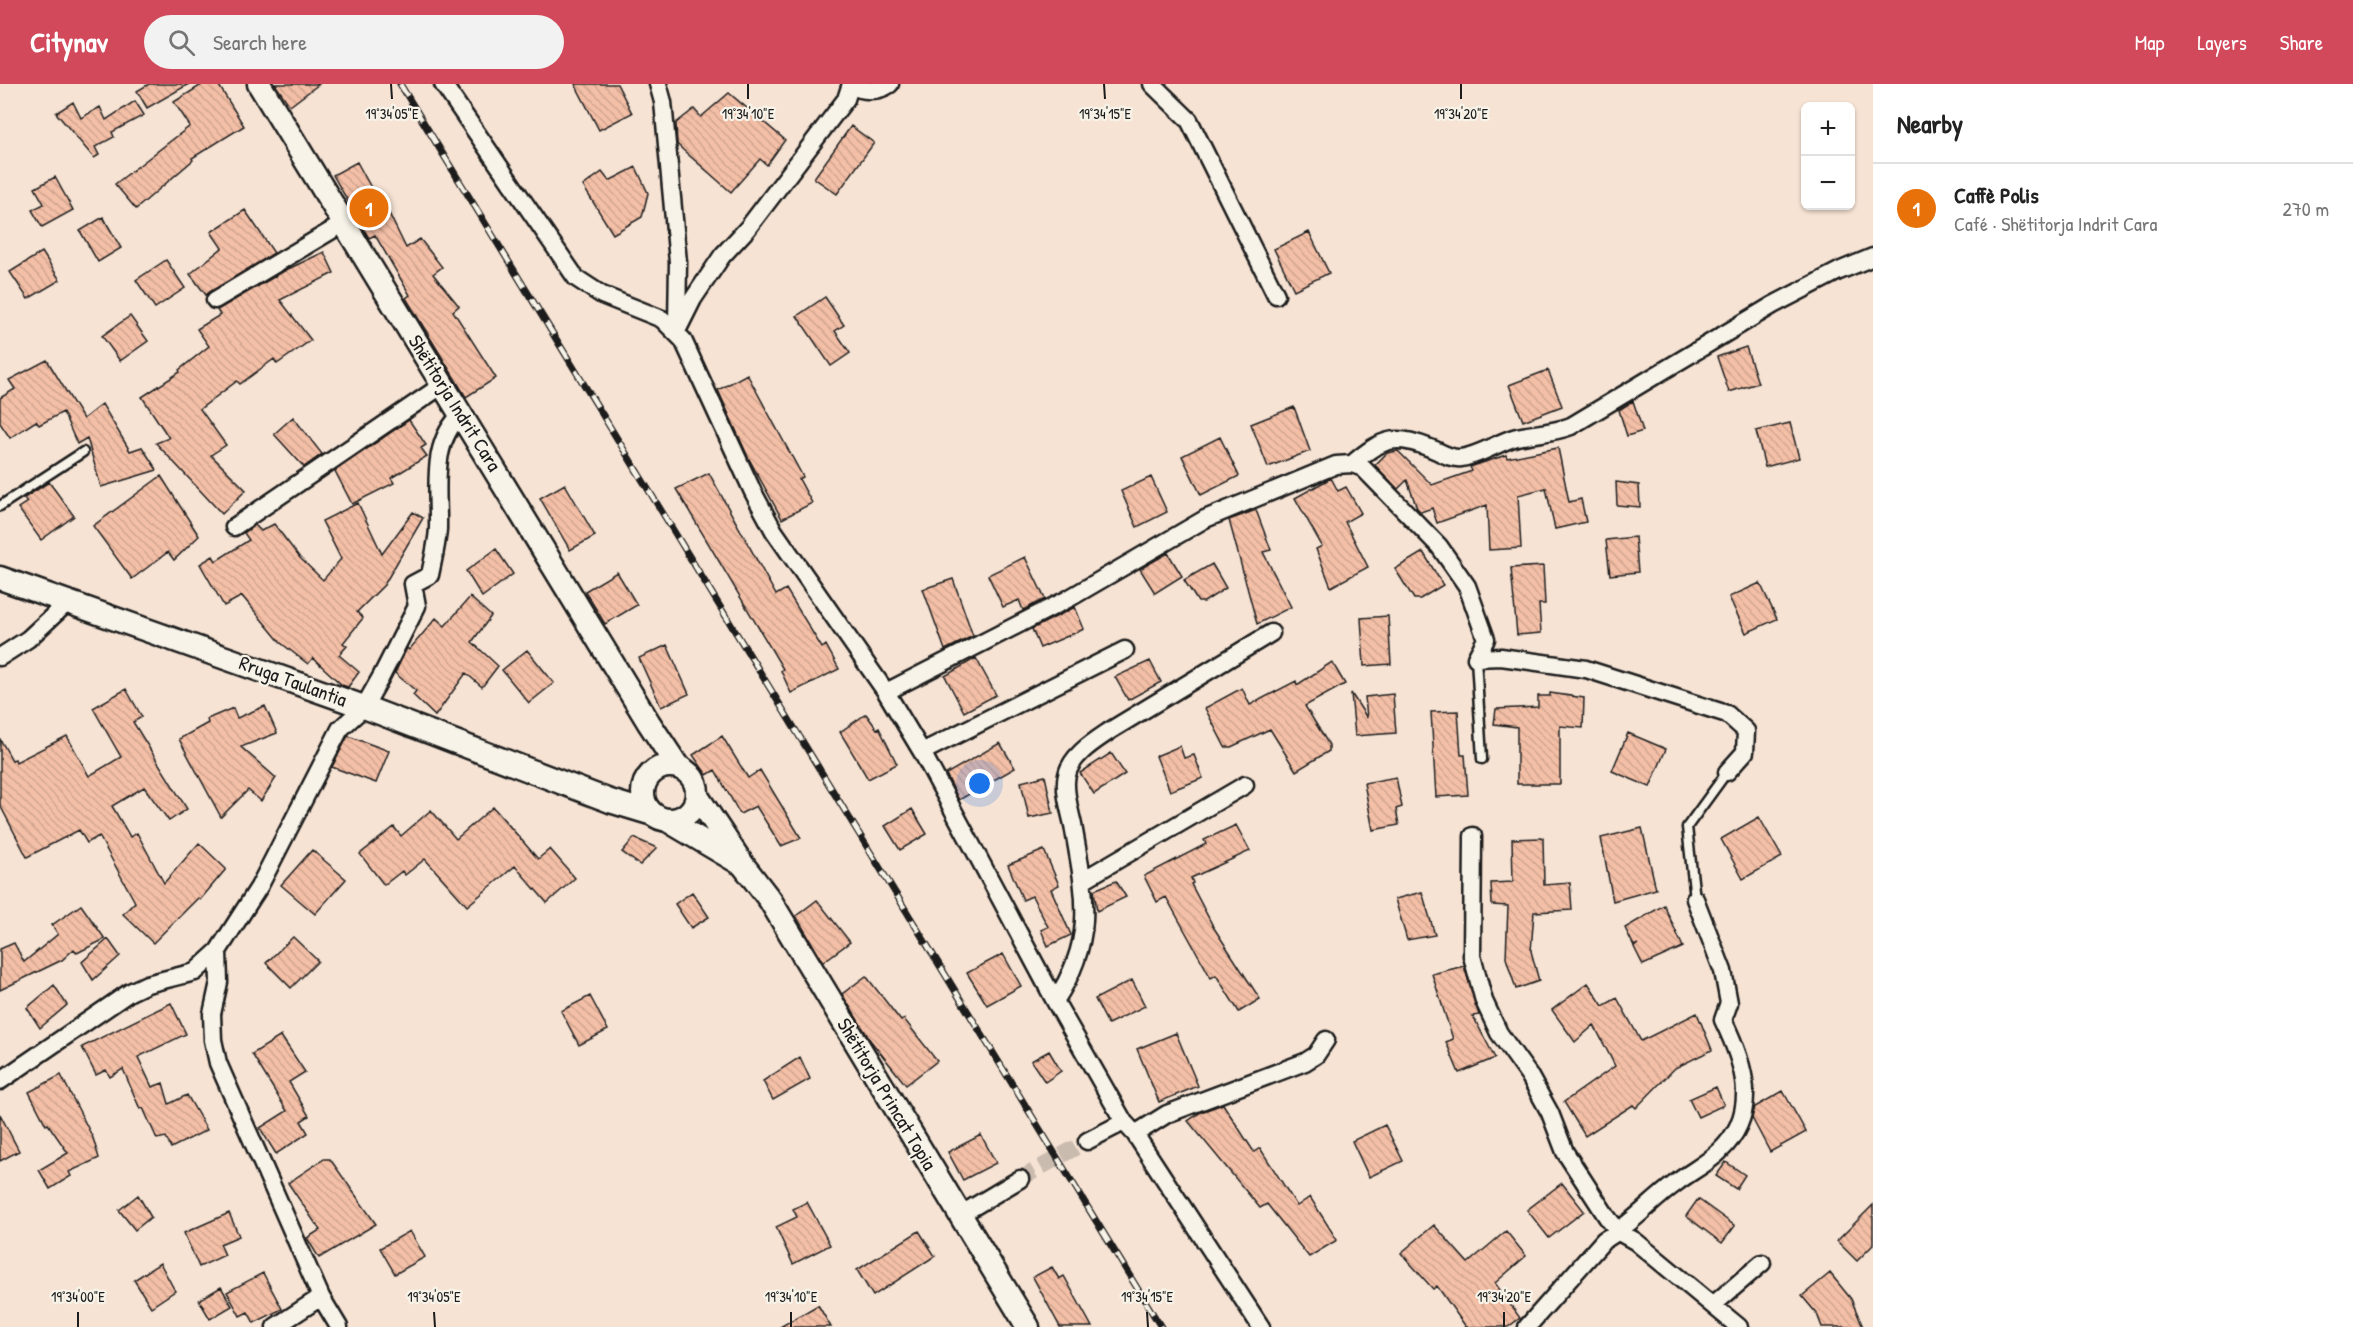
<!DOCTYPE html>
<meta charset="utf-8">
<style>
:root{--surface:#fff;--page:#f2f2f2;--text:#222;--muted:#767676;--line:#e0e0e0;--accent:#d1495b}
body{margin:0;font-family:"Patrick Hand",sans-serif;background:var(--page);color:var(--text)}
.controls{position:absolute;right:18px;top:18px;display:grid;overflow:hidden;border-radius:9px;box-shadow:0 2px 4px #0004}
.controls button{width:54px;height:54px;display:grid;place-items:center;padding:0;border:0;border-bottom:2px solid var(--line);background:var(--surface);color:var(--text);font:30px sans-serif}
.you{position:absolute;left:980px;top:700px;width:21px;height:21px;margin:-15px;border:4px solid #fff;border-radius:50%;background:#1a73e8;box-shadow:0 0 0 9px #1a73e833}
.badge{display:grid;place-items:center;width:39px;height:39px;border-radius:50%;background:var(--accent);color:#fff;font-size:20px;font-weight:700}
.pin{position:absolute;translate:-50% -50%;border:3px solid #fff;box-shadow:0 2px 6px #0006}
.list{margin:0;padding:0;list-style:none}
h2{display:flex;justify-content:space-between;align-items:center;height:78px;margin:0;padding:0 24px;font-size:26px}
h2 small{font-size:20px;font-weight:400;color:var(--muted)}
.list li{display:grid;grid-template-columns:39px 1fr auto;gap:18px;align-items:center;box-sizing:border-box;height:90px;padding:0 24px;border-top:2px solid var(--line)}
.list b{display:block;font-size:22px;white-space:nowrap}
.list p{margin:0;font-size:20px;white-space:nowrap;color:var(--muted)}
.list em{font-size:20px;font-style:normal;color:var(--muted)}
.icon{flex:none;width:33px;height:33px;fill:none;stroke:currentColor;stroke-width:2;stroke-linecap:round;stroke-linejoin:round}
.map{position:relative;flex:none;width:1873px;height:1243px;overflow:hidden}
header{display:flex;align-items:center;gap:36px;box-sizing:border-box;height:84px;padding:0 30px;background:var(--accent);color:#fff}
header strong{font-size:28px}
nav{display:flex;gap:33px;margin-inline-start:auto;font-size:21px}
.search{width:420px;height:54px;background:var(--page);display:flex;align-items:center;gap:15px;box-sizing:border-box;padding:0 21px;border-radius:33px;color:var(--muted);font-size:22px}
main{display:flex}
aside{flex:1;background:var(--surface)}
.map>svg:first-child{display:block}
.building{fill:url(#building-back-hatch);stroke:#1c1c1c;stroke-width:1.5}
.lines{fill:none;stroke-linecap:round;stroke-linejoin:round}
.street-tunnel{stroke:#cabbaf;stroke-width:16;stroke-dasharray:16 8;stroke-linecap:butt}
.lane-casing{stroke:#1c1c1c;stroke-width:13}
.street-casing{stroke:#1c1c1c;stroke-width:21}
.secondary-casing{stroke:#1c1c1c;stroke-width:27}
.lane{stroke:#f7f3e8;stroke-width:8}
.street{stroke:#f7f3e8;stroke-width:16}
.secondary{stroke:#f7f3e8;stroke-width:22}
.rail-casing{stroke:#1c1c1c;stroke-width:7}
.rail{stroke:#f7f3e8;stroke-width:4.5;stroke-dasharray:14;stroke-linecap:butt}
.ticks{fill:none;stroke:#1c1c1c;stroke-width:2}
.labels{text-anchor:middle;stroke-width:4.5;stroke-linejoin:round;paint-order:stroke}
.street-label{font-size:20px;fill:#1c1c1c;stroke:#f7f3e8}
.ticks-label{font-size:15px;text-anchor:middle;fill:#1c1c1c;stroke:#f7f3e8;stroke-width:4.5;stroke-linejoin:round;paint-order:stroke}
</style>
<header>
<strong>Citynav</strong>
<div class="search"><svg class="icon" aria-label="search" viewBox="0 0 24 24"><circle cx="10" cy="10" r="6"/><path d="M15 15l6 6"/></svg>Search here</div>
<nav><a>Map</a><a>Layers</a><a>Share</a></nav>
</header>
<main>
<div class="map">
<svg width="1873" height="1243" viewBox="0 0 1873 1243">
<defs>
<pattern id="building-back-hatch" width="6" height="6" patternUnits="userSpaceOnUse" patternTransform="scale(1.5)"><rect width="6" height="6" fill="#f4bfa7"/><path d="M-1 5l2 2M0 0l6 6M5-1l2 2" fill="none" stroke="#d1a48f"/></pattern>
</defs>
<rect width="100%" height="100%" fill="#f6e3d4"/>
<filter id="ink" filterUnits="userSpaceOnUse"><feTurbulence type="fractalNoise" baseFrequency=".0167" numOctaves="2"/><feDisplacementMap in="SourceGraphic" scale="12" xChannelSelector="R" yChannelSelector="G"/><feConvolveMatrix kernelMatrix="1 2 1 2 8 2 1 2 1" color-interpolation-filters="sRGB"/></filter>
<g filter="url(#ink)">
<path class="building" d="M 149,0 L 189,0 L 147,24 L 137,7 Z
M 203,0 L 218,0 L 244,42 L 192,74 L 193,76 L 136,125 L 115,100 L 190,42 L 174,18 Z
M 275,0 L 319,0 L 290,22 Z
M 575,0 L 617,0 L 632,29 L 599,46 Z
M 729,9 L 785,56 L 767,81 L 760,75 L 731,108 L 683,66 L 677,60 L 676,39 L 694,25 L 701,33 Z
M 135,17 L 144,31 L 112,48 L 114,53 L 95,63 L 99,71 L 94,74 L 56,29 L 73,18 L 81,34 L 100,23 L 106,36 Z
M 851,42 L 874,59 L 837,110 L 814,94 Z
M 357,78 L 375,111 L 379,109 L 406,164 L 420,155 L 442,183 L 433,190 L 459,222 L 453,227 L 496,294 L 466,313 L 406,214 L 410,211 L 375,151 L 369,154 L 333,91 Z
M 636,83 L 648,109 L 642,133 L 613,150 L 583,102 L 602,88 L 609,97 Z
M 55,93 L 73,126 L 42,143 L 32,126 L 44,120 L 35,104 Z
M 245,126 L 274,169 L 206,211 L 190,190 L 222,164 L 211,148 Z
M 103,133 L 121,164 L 98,178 L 80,147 Z
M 1309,148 L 1329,189 L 1294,206 L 1274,165 Z
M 42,168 L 60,196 L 28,215 L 10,188 Z
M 324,168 L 334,189 L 280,216 L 311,256 L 277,280 L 274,275 L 240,300 L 237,297 L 200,325 L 226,361 L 211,371 L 246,406 L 222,430 L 156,359 L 169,354 L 142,313 L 180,288 L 179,286 L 209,262 L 197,245 L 220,231 L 217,226 L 286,186 Z
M 166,176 L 185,204 L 155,224 L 136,196 Z
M 825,213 L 844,241 L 835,247 L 850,269 L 831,282 L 797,232 Z
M 130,232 L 148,257 L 120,277 L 102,252 Z
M 1746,263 L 1758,299 L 1729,308 L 1717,273 Z
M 47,276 L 83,335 L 102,320 L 130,367 L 142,363 L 157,386 L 101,403 L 87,354 L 77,360 L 63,328 L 39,341 L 36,337 L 10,354 L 0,339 L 0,314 L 15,305 L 9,296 Z
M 1548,286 L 1562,322 L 1523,337 L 1509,301 Z
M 747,290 L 803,393 L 799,395 L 812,419 L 782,435 L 748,373 L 718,306 Z
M 1633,317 L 1643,347 L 1627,352 L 1619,326 Z
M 1294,323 L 1310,367 L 1268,383 L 1251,340 Z
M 293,333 L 322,370 L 304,383 L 274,350 Z
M 409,336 L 426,361 L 421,364 L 427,372 L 391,394 L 394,399 L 352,420 L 335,387 Z
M 1790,339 L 1799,374 L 1765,383 L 1756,347 Z
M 1220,353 L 1239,392 L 1201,411 L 1182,372 Z
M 1558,364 L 1569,418 L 1581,415 L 1586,438 L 1555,445 L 1546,404 L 1518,411 L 1521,464 L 1489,466 L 1487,421 L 1437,439 L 1432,424 L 1421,428 L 1417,424 L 1407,396 L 1398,405 L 1375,381 L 1387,369 L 1398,367 L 1432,401 L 1472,387 L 1470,383 L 1506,371 L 1507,374 Z
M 709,389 L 776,511 L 786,505 L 822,564 L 826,561 L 839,585 L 791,609 L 781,587 L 783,585 L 676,405 Z
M 161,392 L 199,452 L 174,476 L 168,468 L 132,495 L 93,442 Z
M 1151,393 L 1167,428 L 1137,443 L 1121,407 Z
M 1331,394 L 1338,407 L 1346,403 L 1361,429 L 1345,438 L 1368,483 L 1331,503 L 1316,465 L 1322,462 L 1295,414 Z
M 49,398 L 74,432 L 41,456 L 18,424 L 27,418 L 24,414 Z
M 1616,398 L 1639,401 L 1640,423 L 1617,421 Z
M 565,400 L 595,452 L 570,466 L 540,414 Z
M 358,419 L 382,470 L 413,428 L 423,434 L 384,501 L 357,528 L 363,534 L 343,559 L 347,562 L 339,571 L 359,588 L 348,603 L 342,601 L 313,574 L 308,580 L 281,559 L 242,512 L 224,522 L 200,480 L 213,472 L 216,477 L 249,456 L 244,449 L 255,441 L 261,447 L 274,440 L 300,474 L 323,496 L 341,475 L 322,437 Z
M 1256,426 L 1271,466 L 1263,468 L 1291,523 L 1257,540 L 1229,436 Z
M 1635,453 L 1638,488 L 1610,491 L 1606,456 Z
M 496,465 L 513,490 L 482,513 L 466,487 Z
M 1423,468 L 1443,501 L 1420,515 L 1414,515 L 1395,485 Z
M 1168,469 L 1182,492 L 1155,509 L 1140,485 Z
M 1025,473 L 1045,515 L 1023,526 L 1019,516 L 1003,523 L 988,491 Z
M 1212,480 L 1226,504 L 1204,518 L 1198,518 L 1184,496 Z
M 1543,482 L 1545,520 L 1539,520 L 1541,549 L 1517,551 L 1511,484 Z
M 617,488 L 637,521 L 605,540 L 585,507 Z
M 953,495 L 973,552 L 945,566 L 923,505 Z
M 1760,499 L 1777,535 L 1746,549 L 1729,513 Z
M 470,513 L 491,532 L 472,558 L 498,582 L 482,603 L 466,589 L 435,632 L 413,611 L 416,607 L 395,589 L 407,564 L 409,566 L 436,534 L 445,542 Z
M 1075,523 L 1084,545 L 1040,564 L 1032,545 Z
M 1388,532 L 1391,580 L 1364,582 L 1361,534 Z
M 667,561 L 689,610 L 661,623 L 639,574 Z
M 527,566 L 554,599 L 529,619 L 502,586 Z
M 976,574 L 996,611 L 964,628 L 945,592 Z
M 1150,577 L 1161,598 L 1128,616 L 1115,593 Z
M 1332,578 L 1345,600 L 1305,622 L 1329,661 L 1329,667 L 1296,687 L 1270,645 L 1231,663 L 1225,663 L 1205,624 L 1242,604 L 1250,621 L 1296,597 L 1297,601 Z
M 126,605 L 142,633 L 133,638 L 187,725 L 169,737 L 144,703 L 112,722 L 130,753 L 137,749 L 164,799 L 199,759 L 226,785 L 200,816 L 198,814 L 153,859 L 123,830 L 135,818 L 99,752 L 87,759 L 79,746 L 27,773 L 0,721 L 0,655 L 12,676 L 15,675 L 16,678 L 67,652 L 89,692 L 121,673 L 93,624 Z
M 1351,609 L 1367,634 L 1365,613 L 1393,610 L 1396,649 L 1355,652 Z
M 1550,609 L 1584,614 L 1583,644 L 1560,642 L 1560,700 L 1517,700 L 1517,643 L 1494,640 L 1496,625 L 1538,623 L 1538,612 L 1550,612 Z
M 265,622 L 277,649 L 241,663 L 276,694 L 261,717 L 248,706 L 221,733 L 179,655 L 208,639 L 207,635 L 233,624 L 237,634 Z
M 1458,627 L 1461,671 L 1465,671 L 1468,711 L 1436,713 L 1431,628 Z
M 866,630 L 877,645 L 879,644 L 897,680 L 868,695 L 840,648 Z
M 1628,649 L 1666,665 L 1650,703 L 1612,687 Z
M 348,652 L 389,667 L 376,699 L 332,683 Z
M 722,652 L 748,694 L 760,686 L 801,754 L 781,762 L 756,722 L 740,730 L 715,686 L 707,691 L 693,671 Z
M 1000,659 L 1015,684 L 959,716 L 946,690 Z
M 1180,662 L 1184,674 L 1194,671 L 1203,694 L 1170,707 L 1156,672 Z
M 1111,669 L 1125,690 L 1094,710 L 1080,689 Z
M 1045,692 L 1053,729 L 1029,734 L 1021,698 Z
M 1396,693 L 1402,723 L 1396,725 L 1399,741 L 1373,746 L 1364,699 Z
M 493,723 L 538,775 L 550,765 L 575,794 L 547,819 L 515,782 L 467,822 L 425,775 L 405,791 L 402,787 L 384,801 L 360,770 L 394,743 L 401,752 L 431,726 L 456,755 Z
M 912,725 L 927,750 L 900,766 L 885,742 Z
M 1759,733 L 1782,773 L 1743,795 L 1721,755 Z
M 1236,741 L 1250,767 L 1191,794 L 1193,799 L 1191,800 L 1214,844 L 1260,915 L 1239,928 L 1216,891 L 1211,894 L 1166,813 L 1157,818 L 1144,792 L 1206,760 L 1204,756 Z
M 1642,744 L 1656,805 L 1613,817 L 1601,754 Z
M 634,754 L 657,764 L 640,781 L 622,768 Z
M 1543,754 L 1544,801 L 1570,799 L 1572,826 L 1534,828 L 1531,867 L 1539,897 L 1516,905 L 1506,874 L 1508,822 L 1492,821 L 1491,799 L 1513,798 L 1512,755 Z
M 312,766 L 346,795 L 315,830 L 281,801 Z
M 1044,766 L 1059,801 L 1051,805 L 1071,851 L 1048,862 L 1041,846 L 1048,843 L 1032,812 L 1023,816 L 1008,781 Z
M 1116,797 L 1126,813 L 1097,827 L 1094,806 Z
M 692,808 L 709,833 L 691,844 L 675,820 Z
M 1422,808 L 1435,851 L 1407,856 L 1395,815 Z
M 817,816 L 850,858 L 823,878 L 796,832 Z
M 81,821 L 105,855 L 77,869 L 74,865 L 62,876 L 0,906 L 0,865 L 14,859 L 24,878 L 58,850 L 52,841 Z
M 1664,821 L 1683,863 L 1643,881 L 1634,863 L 1638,860 L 1634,862 L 1625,844 Z
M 293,853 L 318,877 L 291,904 L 266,879 Z
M 108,855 L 120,872 L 93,896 L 82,878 Z
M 1003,870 L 1021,902 L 987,921 L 967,889 Z
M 1464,882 L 1479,931 L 1473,932 L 1495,974 L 1459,989 L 1446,958 L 1453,955 L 1432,890 Z
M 866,892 L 901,937 L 904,935 L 937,977 L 906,1001 L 870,956 L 842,910 Z
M 1132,896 L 1145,922 L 1108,940 L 1095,915 Z
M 1588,899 L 1603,922 L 1617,914 L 1641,957 L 1697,929 L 1712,966 L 1675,984 L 1636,1024 L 1633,1021 L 1585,1052 L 1564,1018 L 1615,982 L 1594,941 L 1575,958 L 1552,926 Z
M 54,901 L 67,921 L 40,944 L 27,924 Z
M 590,912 L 608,946 L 579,961 L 561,927 Z
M 171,919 L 186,950 L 138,973 L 152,1003 L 163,999 L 169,1020 L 187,1011 L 207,1046 L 171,1064 L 166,1053 L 157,1055 L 143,1024 L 140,1025 L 123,985 L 110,993 L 106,986 L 96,991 L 82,963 Z
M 1176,949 L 1198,1002 L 1159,1018 L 1137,965 Z
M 281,952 L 305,988 L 289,998 L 309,1032 L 301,1037 L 308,1049 L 276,1070 L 260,1044 L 287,1027 L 252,970 Z
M 1049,967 L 1061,987 L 1045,998 L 1031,977 Z
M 800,973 L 810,995 L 773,1016 L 763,997 Z
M 61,991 L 93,1054 L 99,1074 L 69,1088 L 71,1092 L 50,1105 L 39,1086 L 68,1069 L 48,1040 L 46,1041 L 29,1008 Z
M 1716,1003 L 1724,1021 L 1698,1033 L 1689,1015 Z
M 1783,1007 L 1806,1048 L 1770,1068 L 1752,1034 L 1755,1023 Z
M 1223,1020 L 1254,1068 L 1260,1064 L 1297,1122 L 1310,1113 L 1337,1156 L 1309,1173 L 1267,1120 L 1260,1124 L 1188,1037 L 1201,1028 Z
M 0,1030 L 19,1067 L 0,1077 Z
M 1385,1041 L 1403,1077 L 1369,1093 L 1352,1057 Z
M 981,1051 L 996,1079 L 963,1096 L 948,1068 Z
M 324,1075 L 330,1075 L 376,1140 L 319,1174 L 307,1154 L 320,1146 L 288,1099 Z
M 1726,1078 L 1745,1091 L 1736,1105 L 1716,1092 Z
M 1562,1099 L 1584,1127 L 1549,1154 L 1527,1126 Z
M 138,1111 L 151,1133 L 135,1146 L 119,1126 Z
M 1698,1115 L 1735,1142 L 1722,1159 L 1686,1132 Z
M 807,1118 L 830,1161 L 793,1180 L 776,1143 L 797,1133 L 793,1125 Z
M 1873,1121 L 1873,1161 L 1857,1177 L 1837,1157 Z
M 229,1129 L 239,1152 L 220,1160 L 225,1171 L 199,1183 L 184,1149 Z
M 1434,1141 L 1468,1179 L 1506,1147 L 1526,1172 L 1495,1199 L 1520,1234 L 1508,1243 L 1466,1243 L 1437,1202 L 1433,1205 L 1401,1169 Z
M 410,1147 L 425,1173 L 395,1190 L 380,1164 Z
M 919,1147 L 935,1172 L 873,1212 L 857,1186 Z
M 160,1179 L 175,1207 L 151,1223 L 134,1196 Z
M 1052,1183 L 1059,1195 L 1064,1192 L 1092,1243 L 1060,1243 L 1033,1193 Z
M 263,1189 L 282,1225 L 254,1239 L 248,1228 L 240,1232 L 227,1208 Z
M 1830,1189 L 1851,1215 L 1863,1243 L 1822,1243 L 1817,1230 L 1802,1212 Z
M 221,1203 L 232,1222 L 210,1235 L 199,1216 Z
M 818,1221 L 831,1243 L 780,1243 Z"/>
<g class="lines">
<path class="street-tunnel" d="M 1020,1095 L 1087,1057"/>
<defs>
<path id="lane" d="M 0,422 L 83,368
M 1476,574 L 1482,675
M 1695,815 L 1687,743 L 1727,688"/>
<path id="street" d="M 443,0 L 576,194 L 602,211 L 662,235 L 683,256 L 753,408 L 774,447 L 886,608 L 922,668 L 1055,917 L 1124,1038 L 1135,1050 L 1261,1243
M 658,0 L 663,18 L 678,178 L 677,241
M 1152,0 L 1189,36 L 1276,211
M 851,1 C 863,8 878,8 890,0
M 215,216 L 344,139
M 677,247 L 693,215 L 722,172 L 747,145 L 846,15 L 851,0
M 1352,380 C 1385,352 1396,350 1435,366 C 1443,370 1452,375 1461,374 C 1481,371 1498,358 1517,353 C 1536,349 1553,349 1571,342 L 1773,221 L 1839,187 L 1873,173
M 234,443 L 444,300
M 0,573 L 28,555 L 68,518
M 886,608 L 1068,515 L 1205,435 L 1336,381 L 1352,380 L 1363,384 L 1439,462 L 1467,502 L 1486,555 L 1476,574 L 1501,573 L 1586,585 L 1727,630 L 1746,647 L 1745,668 L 1727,688
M 922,668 L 1125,566
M 1473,752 L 1472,872 L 1484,917 L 1499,949 L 1529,991 L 1550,1029 L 1565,1068 L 1607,1133 L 1619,1148 L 1635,1157 L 1739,1243
M 1083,796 L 1245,701
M 1055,917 C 1097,854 1085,810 1073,741 C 1070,727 1063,705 1067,691 C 1071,671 1095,657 1111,646 L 1271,549
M 0,997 L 130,908 L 147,900 L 195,888 L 218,867
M 1135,1050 L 1167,1030 L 1305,978 L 1316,971 L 1326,956
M 1087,1057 L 1124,1038
M 960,1131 L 1020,1095
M 1713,1221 L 1762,1179
M 275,1243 L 321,1213
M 339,1243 L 321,1213 L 218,979 L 213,956 L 212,930 L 219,898 L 218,867 L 259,803 L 340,645 L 364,623 L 381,593 L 417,522 L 413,500 L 430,491 C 433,476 437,460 438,445 C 439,406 429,359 462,330
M 1527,1243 L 1604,1156 C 1631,1141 1651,1117 1676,1099 C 1690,1088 1707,1080 1720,1067 C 1761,1028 1744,979 1723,936 L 1729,919 L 1723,887 L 1695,815"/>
<path id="secondary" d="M 259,0 L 649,639 L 678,683
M 0,494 L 364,623 L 610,717 L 653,730
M643 709a27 27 0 1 1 54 0a27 27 0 1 1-54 0Z
M 697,712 L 743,781 L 770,816 L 1028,1243
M 667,736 L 738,778"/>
</defs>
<use href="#lane" class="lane-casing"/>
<use href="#street" class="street-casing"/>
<use href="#secondary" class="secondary-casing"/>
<use href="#lane" class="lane"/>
<use href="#street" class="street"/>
<use href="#secondary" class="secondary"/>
<defs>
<path id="rail" d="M 400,0 L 1161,1243"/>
</defs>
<use href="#rail" class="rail-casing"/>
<use href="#rail" class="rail"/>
</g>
</g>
<path class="ticks" d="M 391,0 L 392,15M 748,0 L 748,15M 1104,0 L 1105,15M 1461,0 L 1461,15M 78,1228 L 78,1243M 434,1228 L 435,1243M 791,1228 L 791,1243M 1147,1228 L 1148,1243M 1504,1228 L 1504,1243"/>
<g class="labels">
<g class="street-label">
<text transform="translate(455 319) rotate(58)" y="7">Shëtitorja Indrit Cara</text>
<text transform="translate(293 597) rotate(20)" y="7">Rruga Taulantia</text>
<text transform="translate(887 1010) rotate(59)" y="7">Shëtitorja Princat Topia</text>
</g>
</g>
<g class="ticks-label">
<text x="392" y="35">19°34'05"E</text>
<text x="748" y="35">19°34'10"E</text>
<text x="1105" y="35">19°34'15"E</text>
<text x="1461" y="35">19°34'20"E</text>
<text x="78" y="1218">19°34'00"E</text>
<text x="434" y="1218">19°34'05"E</text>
<text x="791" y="1218">19°34'10"E</text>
<text x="1147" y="1218">19°34'15"E</text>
<text x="1504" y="1218">19°34'20"E</text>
</g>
</svg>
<div class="controls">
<button>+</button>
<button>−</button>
</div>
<div class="you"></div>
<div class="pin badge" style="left:369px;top:124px;background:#e8710a">1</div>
</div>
<aside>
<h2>Nearby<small></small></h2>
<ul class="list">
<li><span class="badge" style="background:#e8710a">1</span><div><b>Caffè Polis</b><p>Café · Shëtitorja Indrit Cara</p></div><em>270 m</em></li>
</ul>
</aside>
</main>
